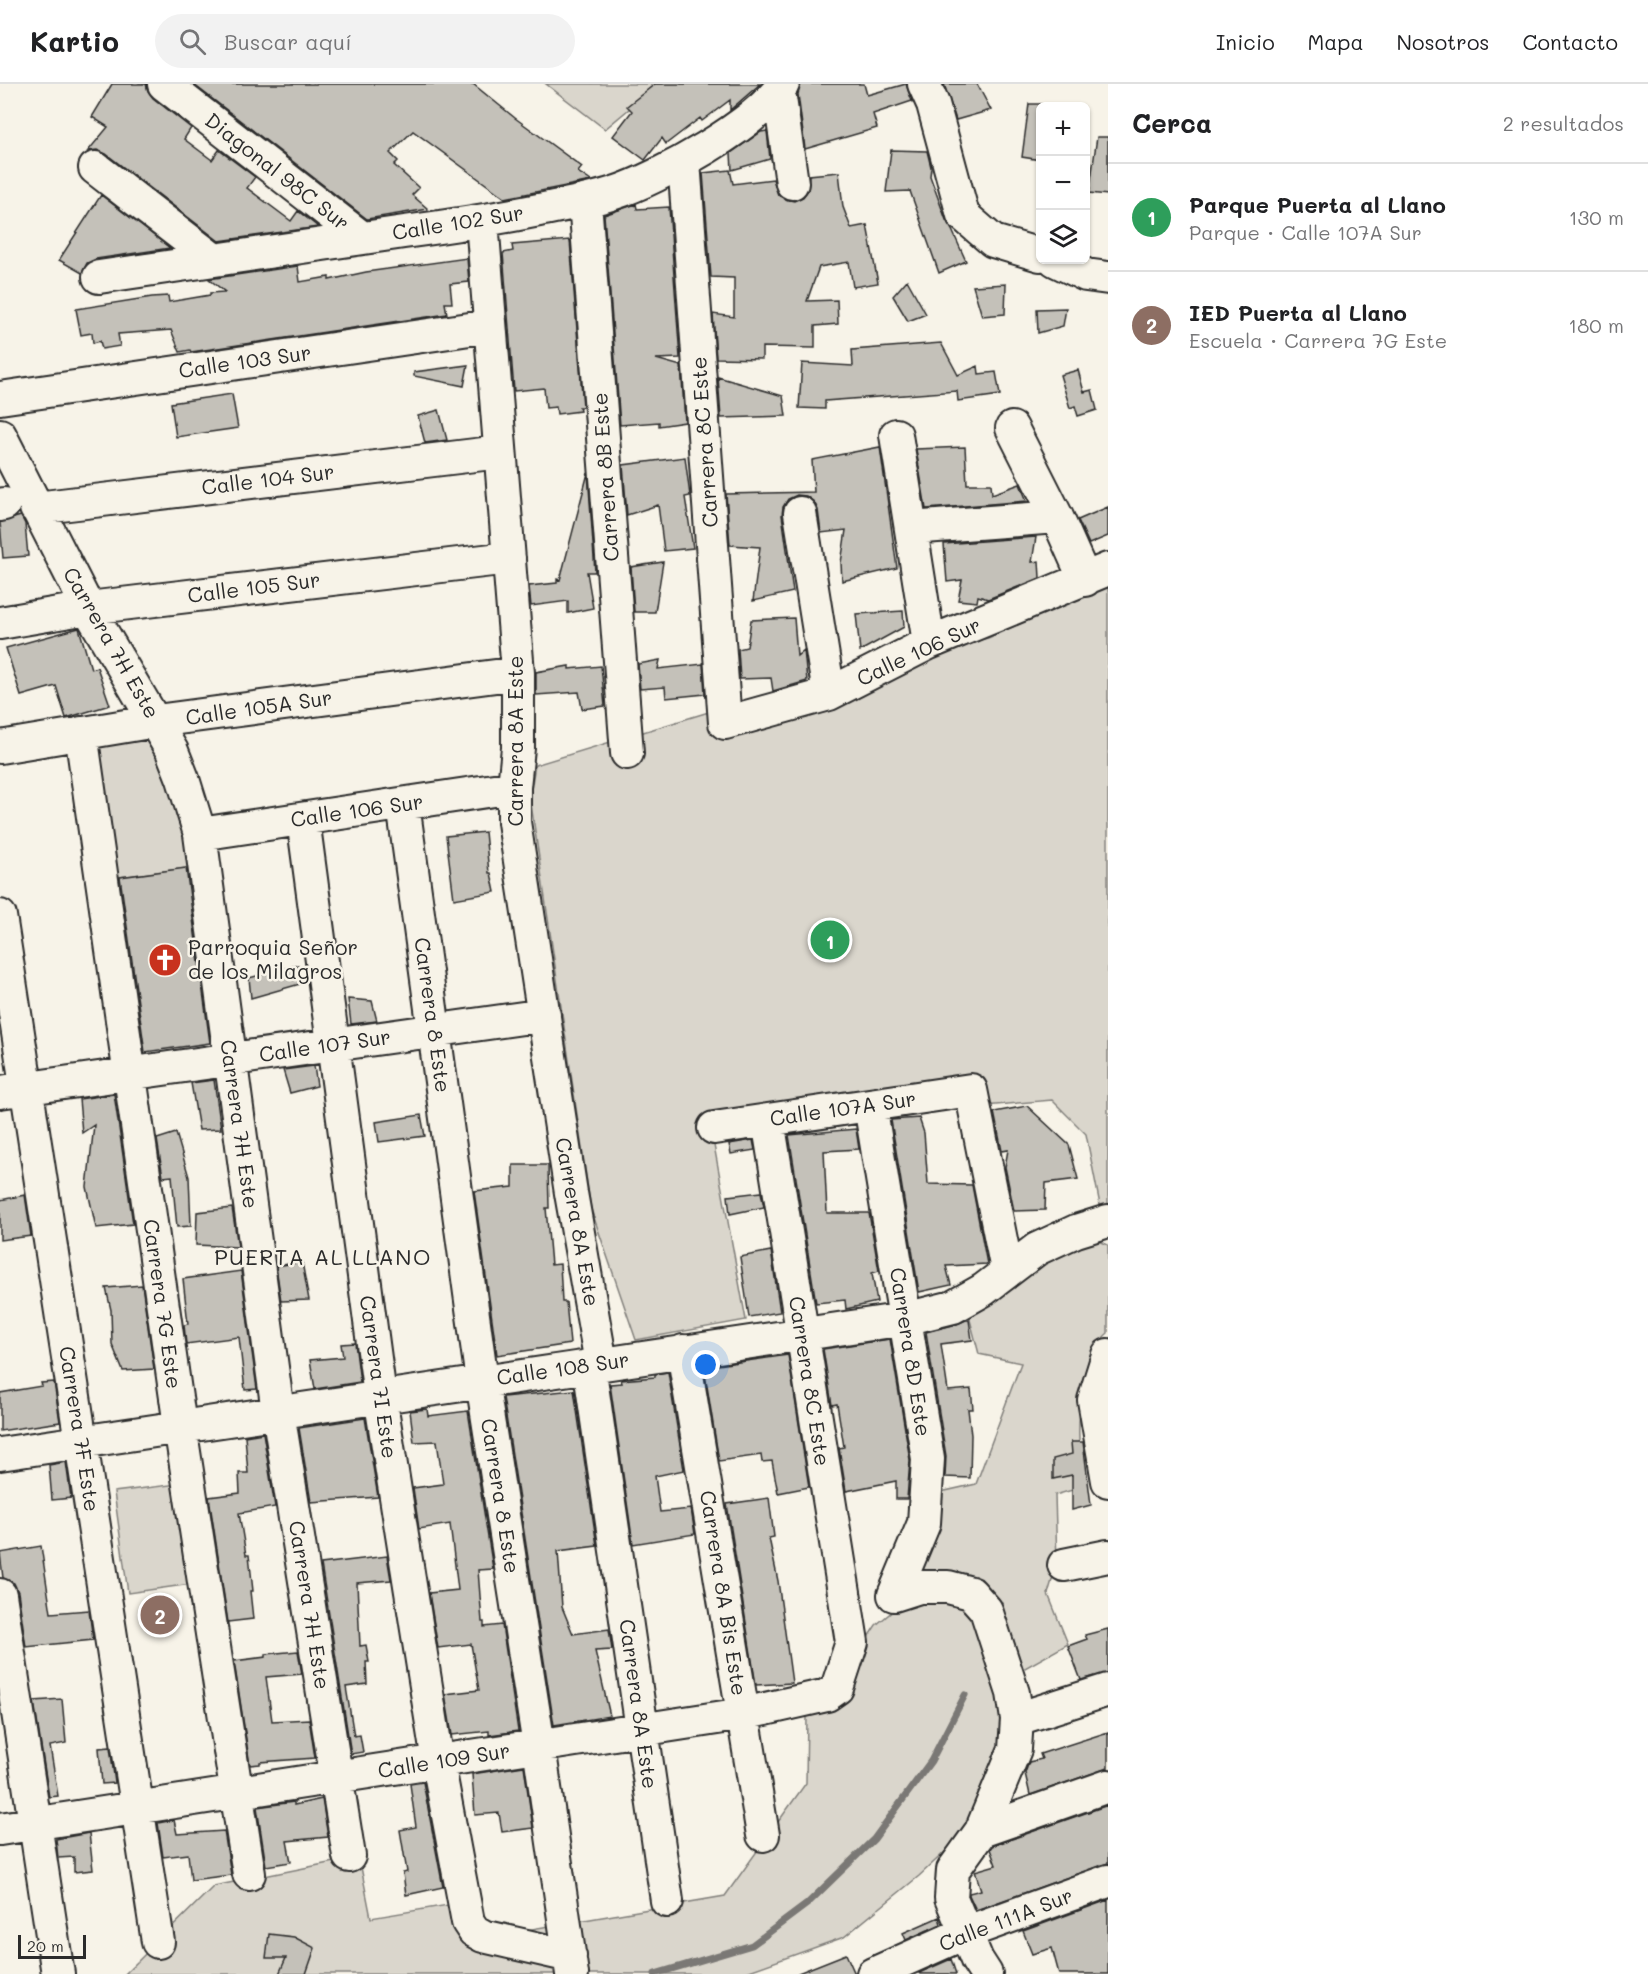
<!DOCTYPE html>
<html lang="es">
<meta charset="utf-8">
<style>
:root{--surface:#fff;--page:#f2f2f2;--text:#202124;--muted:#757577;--line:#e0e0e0;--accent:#c8321e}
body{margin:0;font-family:Mali,sans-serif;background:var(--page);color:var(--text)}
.controls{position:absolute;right:18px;top:18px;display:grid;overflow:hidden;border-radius:9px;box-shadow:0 2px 4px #0004}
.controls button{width:54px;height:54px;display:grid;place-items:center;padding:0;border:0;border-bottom:2px solid var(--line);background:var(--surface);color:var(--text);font:30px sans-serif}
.scale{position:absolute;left:18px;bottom:15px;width:68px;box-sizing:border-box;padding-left:6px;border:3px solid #2b2b2b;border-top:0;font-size:16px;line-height:21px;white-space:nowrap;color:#2b2b2b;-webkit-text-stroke:4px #f7f3e8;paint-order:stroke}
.you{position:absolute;left:706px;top:1281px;width:21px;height:21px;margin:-15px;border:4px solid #fff;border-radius:50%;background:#1a73e8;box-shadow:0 0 0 9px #1a73e833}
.badge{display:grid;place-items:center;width:39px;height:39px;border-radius:50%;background:var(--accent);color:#fff;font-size:20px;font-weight:700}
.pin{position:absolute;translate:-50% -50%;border:3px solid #fff;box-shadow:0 2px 6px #0006}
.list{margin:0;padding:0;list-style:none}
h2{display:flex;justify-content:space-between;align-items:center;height:78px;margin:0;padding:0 24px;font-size:26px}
h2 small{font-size:20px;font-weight:400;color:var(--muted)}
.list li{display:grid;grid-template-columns:39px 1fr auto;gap:18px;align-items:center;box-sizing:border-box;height:108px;padding:0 24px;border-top:2px solid var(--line)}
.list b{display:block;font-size:22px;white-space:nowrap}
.list p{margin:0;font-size:20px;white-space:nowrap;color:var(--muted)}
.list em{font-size:20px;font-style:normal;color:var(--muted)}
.icon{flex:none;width:33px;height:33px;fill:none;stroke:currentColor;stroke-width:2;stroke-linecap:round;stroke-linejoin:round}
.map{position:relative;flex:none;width:1108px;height:1890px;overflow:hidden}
header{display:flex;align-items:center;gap:36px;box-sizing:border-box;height:84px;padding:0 30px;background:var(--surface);border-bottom:2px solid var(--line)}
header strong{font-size:28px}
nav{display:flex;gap:33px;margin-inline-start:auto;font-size:21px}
.search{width:420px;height:54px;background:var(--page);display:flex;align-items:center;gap:15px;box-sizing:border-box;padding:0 21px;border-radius:33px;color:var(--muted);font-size:22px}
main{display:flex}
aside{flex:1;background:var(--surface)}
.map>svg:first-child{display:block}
.green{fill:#dad6cc;stroke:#82807c;stroke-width:1.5}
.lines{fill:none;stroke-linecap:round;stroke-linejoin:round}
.stream{stroke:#7a7874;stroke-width:7}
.building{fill:#c4c1b9;stroke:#2b2b2b;stroke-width:1.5}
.minor-casing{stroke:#2b2b2b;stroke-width:36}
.minor{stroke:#f7f3e8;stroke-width:32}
.labels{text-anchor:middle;stroke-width:5;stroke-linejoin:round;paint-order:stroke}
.street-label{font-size:21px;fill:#2b2b2b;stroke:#f7f3e8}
.poi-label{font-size:21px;fill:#2b2b2b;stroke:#f7f3e8;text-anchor:start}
.neighbourhood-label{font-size:22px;letter-spacing:1.5px;fill:#2b2b2b;stroke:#f7f3e8}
</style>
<header>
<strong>Kartio</strong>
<div class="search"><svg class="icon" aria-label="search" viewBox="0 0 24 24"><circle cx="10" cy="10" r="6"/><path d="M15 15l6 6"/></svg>Buscar aquí</div>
<nav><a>Inicio</a><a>Mapa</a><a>Nosotros</a><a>Contacto</a></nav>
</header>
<main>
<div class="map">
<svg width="1108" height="1890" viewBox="0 0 1108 1890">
<rect width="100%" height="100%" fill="#f7f3e8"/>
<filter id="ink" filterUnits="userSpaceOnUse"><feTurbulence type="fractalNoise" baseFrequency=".0167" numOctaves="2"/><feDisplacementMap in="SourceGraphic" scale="12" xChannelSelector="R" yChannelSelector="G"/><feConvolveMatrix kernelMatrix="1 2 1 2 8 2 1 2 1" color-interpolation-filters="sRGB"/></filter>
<g filter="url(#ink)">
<path class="green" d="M 546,0 L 659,0 L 605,45 Z
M 1108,501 L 1108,1124 L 1101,1126 L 1086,1050 L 1052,1016 L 984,1022 L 709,1034 L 746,1236 L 636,1256 L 591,1125 L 530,713 L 535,681 L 712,627 L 924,577 L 966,559 L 988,554 Z
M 155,651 L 193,783 L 112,794 L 98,660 Z
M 1093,1154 L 1108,1161 L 1108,1249 C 1100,1255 1098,1263 1094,1273 C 1075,1315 1077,1358 1083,1403 L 1055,1411 L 1057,1479 L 1048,1510 L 1068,1560 L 998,1599 L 1009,1636 L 1003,1667 L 964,1750 L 919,1792 L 844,1853 L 741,1890 L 125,1890 L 214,1802 L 359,1773 L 371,1834 L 472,1817 L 479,1854 L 725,1812 L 806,1699 L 807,1633 L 840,1617 L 862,1562 L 876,1541 L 894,1526 L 941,1408 L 976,1400 L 1021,1279 L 979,1270 L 969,1232 L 1021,1185 Z
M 178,1400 L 191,1500 L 128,1509 L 114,1408 Z"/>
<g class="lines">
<path class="stream" d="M 655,1890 L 752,1861 L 807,1820 L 874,1755 L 931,1677 L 965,1611"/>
</g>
<path class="building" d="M 112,0 L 146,0 L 148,7 L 153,14 L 191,44 L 184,55 L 212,76 L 219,66 L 255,93 L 247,104 L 291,137 L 298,127 L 318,143 L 219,157 L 106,70 L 97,66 L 88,67 L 108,43 L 92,33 Z
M 193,0 L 473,0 L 515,34 L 582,83 L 578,88 L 591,97 L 505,114 L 413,47 L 390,69 L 398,77 L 394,81 L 419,104 L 412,111 L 428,125 L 367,135 Z
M 655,0 L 760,0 L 730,26 L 730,16 L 702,37 L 700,34 L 666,60 L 662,54 L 645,76 L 613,52 L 632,27 L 627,22 Z
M 801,0 L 864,0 L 867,11 L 906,0 L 912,17 L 873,30 L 877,44 L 805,65 L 798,10 Z
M 944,0 L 977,0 L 991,26 L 956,36 Z
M 1029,20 L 1041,20 L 1041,76 L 1022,73 Z
M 767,47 L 770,75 L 732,86 L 731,69 L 761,48 Z
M 1097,53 L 1108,53 L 1108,111 L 1089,109 Z
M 891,66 L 927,67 L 931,83 L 930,92 L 946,136 L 952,146 L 966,177 L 939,189 L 910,107 L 886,108 Z
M 730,86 L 733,100 L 773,95 L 778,111 L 785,115 L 794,117 L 803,113 L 808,106 L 809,91 L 839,88 L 843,123 L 851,144 L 867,141 L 878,199 L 853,203 L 849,178 L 819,183 L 807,217 L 837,216 L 838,240 L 815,242 L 815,264 L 762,263 L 762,275 L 716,274 L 713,230 L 734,233 L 734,194 L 711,193 L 703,89 Z
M 101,111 L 170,164 L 96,175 L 87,179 L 82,189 L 59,176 Z
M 636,120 L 637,125 L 669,123 L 680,274 L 656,275 L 681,282 L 685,338 L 659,342 L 659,338 L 620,341 L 604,131 Z
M 570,156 L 583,323 L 579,323 L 580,327 L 557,330 L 556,323 L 546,324 L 544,304 L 514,307 L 503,169 L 513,167 L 512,161 Z
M 467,174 L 469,198 L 450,200 L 452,219 L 445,219 L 447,230 L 191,268 L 190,266 L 180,268 L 171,246 L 118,250 L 120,262 L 102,265 L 100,257 L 93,259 L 92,249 L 81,251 L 76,225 L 152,213 L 168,212 L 169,218 L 210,211 L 210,209 L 225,208 L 209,195 L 298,182 L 300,198 L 329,193 L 329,196 L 366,188 Z
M 907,196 L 926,230 L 908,237 L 893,212 Z
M 1006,200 L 1005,230 L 982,232 L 973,202 Z
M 1066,224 L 1063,242 L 1038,249 L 1037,225 Z
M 941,259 L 958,291 L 978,282 L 979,290 L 996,288 L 1000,311 L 958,317 L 957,307 L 825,317 L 825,325 L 799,324 L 802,279 L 853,282 L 852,266 Z
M 468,281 L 464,302 L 414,292 L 414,288 Z
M 1078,286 L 1084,308 L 1092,306 L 1097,326 L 1078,332 L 1075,322 L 1070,324 L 1060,291 Z
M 718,293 L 783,312 L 786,332 L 721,334 Z
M 232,310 L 238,344 L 176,353 L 171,319 Z
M 439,326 L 447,356 L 425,359 L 418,332 Z
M 880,363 L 897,484 L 842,497 L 841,479 L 846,446 L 821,449 L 818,426 L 814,418 L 806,412 L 797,411 L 788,415 L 783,423 L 782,431 L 793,508 L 753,517 L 760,463 L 730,461 L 726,410 L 814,408 L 812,376 Z
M 965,363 L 967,400 L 991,400 L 992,410 L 1020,400 L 1027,417 L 926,425 L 916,365 Z
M 685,373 L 690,412 L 685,413 L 693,464 L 664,467 L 658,421 L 627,431 L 623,381 Z
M 588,389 L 595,488 L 587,488 L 593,524 L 568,529 L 568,517 L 531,522 L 529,502 L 557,499 L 557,495 L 560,496 Z
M 1108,423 L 1108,452 L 1089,460 L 1078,436 Z
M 21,432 L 25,440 L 28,472 L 3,474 L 0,438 Z
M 1036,453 L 1032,478 L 1039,477 L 1040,494 L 988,515 L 978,512 L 977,518 L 958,516 L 962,496 L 947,498 L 944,460 Z
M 663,478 L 655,528 L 634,528 L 631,483 Z
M 903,527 L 904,543 L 860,567 L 856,530 Z
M 794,534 L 797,572 L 804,566 L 807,597 L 773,607 L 771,594 L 740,595 L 738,565 L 747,563 L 751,536 Z
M 79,544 L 91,585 L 97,583 L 110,621 L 66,634 L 56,602 L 21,612 L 6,564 Z
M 660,576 L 658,585 L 703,580 L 705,610 L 666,614 L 665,603 L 640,605 L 638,580 Z
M 569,582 L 569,585 L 601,582 L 605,622 L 582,625 L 579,608 L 536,611 L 536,588 Z
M 485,748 L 489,789 L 491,789 L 495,808 L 454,815 L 446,752 Z
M 186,784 L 210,959 L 145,968 L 120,793 Z
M 298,881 L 300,900 L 251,914 L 249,894 Z
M 348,915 L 372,917 L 377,937 L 351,940 Z
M 314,982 L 317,1002 L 290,1009 L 283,986 Z
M 214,996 L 221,1045 L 199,1046 L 191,999 Z
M 114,1010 L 133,1140 L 96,1144 L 87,1103 L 94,1041 L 82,1049 L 79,1015 Z
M 1027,1022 L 1069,1061 L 1078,1095 L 1046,1099 L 1045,1126 L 1014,1127 L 1005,1083 L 1008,1066 L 1002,1067 L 994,1028 Z
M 421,1031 L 425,1052 L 379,1058 L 376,1038 Z
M 919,1034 L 924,1049 L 928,1100 L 972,1101 L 987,1180 L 946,1182 L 951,1201 L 919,1208 L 891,1036 Z
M 856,1045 L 859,1065 L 824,1067 L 827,1129 L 869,1129 L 879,1187 L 872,1189 L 877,1218 L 846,1225 L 845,1216 L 816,1219 L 789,1051 Z
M 176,1049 L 189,1093 L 191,1142 L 177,1143 L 172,1092 L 163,1093 L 157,1055 Z
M 753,1056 L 755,1066 L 731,1070 L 729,1060 Z
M 513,1081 L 548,1081 L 549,1124 L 546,1124 L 551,1181 L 560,1180 L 562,1218 L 566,1218 L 570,1260 L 497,1271 L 474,1107 L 513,1103 Z
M 761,1108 L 764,1123 L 730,1130 L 728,1112 Z
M 25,1111 L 31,1152 L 0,1156 L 0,1116 Z
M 232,1124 L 238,1163 L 196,1161 L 197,1128 Z
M 771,1167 L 780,1228 L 749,1233 L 740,1173 Z
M 302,1178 L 309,1216 L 281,1217 L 276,1182 Z
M 241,1187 L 257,1305 L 245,1306 L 239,1253 L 186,1260 L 184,1241 L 188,1240 L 183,1195 Z
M 142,1201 L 154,1285 L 123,1287 L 112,1260 L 111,1226 L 106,1204 Z
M 966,1236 L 969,1236 L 972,1256 L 941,1260 L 948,1307 L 971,1305 L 973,1325 L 968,1325 L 971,1351 L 970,1394 L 945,1393 L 946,1372 L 926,1248 L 957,1240 Z
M 890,1255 L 910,1376 L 907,1415 L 896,1415 L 896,1397 L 846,1407 L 839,1364 L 844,1363 L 837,1320 L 832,1321 L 823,1265 Z
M 355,1259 L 360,1298 L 315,1305 L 310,1276 L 343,1273 L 341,1260 Z
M 788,1271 L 809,1403 L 778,1409 L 772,1377 L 762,1378 L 761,1371 L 719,1377 L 704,1283 Z
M 668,1288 L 684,1386 L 655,1392 L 660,1428 L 691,1425 L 695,1450 L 633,1460 L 610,1300 L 622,1299 L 621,1296 L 655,1293 L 655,1290 Z
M 54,1298 L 60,1338 L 0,1347 L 0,1309 L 42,1302 L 41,1299 Z
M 574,1306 L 597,1462 L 558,1467 L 562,1523 L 573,1550 L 609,1545 L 612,1566 L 595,1567 L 610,1632 L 554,1641 L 503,1313 Z
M 427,1325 L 428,1332 L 468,1327 L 493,1485 L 478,1486 L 482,1538 L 484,1538 L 484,1543 L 502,1541 L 518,1647 L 489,1651 L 489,1647 L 452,1651 L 445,1610 L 479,1606 L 471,1560 L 438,1564 L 429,1509 L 458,1506 L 450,1440 L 419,1445 L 413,1404 L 443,1400 L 437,1357 L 414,1358 L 410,1327 Z
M 365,1334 L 378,1413 L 311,1418 L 299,1344 Z
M 263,1349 L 275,1423 L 239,1429 L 246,1471 L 249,1471 L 253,1507 L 250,1507 L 253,1535 L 228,1538 L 209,1413 L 240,1409 L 239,1389 L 248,1389 L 245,1352 Z
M 1071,1358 L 1083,1358 L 1091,1421 L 1072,1426 L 1072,1391 L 1053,1395 L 1053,1375 L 1072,1370 Z
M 66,1378 L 71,1414 L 52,1416 L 49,1381 Z
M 769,1414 L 774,1453 L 769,1454 L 778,1497 L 792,1599 L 756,1601 L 727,1420 Z
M 41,1462 L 51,1529 L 89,1526 L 93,1556 L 26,1563 L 18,1508 L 14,1499 L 3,1494 L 0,1469 Z
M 387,1472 L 391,1496 L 357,1499 L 360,1562 L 366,1561 L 369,1578 L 366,1578 L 367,1600 L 346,1603 L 354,1652 L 360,1651 L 363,1668 L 351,1670 L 321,1480 Z
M 1108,1545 L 1108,1589 L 1081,1596 L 1068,1562 L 1087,1555 L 1085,1551 Z
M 298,1567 L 302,1590 L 266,1593 L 272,1637 L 309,1635 L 315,1674 L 260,1678 L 260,1680 L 250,1681 L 234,1577 L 266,1573 L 266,1570 Z
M 62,1615 L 66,1659 L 50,1662 L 58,1712 L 49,1713 L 34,1617 Z
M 1108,1648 L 1108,1684 L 1030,1711 L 1025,1689 L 1029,1678 L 1042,1675 L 1040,1670 Z
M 110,1663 L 115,1699 L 102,1700 L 99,1664 Z
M 524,1682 L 533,1744 L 502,1748 L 499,1729 L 475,1731 L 472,1690 Z
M 423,1698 L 443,1803 L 406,1811 L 403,1789 L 407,1788 L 400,1746 L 416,1743 L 410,1700 Z
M 322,1715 L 328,1753 L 287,1757 L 291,1778 L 266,1782 L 257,1723 L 294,1718 L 294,1721 Z
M 1108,1721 L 1108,1779 L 976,1826 L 969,1811 L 969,1809 L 981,1806 L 975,1787 L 996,1781 L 990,1765 L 992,1762 Z
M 174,1736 L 177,1750 L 224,1747 L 231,1791 L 191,1796 L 188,1770 L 163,1773 L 158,1739 Z
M 89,1749 L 93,1786 L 74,1788 L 74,1773 L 58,1774 L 56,1755 Z
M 1108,1816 L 1108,1890 L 1059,1890 L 1052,1864 L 1032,1870 L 1023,1847 Z
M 939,1833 L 941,1840 L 906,1856 L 903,1849 Z
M 269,1850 L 294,1853 L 315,1864 L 306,1890 L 279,1890 L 286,1874 L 266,1874 Z
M 846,1870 L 855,1890 L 798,1890 L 798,1889 Z
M 951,1875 L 956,1890 L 920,1890 L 919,1889 Z"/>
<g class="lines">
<defs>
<path id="minor" d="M 164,0 L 362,154
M 924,0 L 933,20 L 963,131 L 993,157 L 1040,171
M 779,7 L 792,99
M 684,77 L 725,639 L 829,610 L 929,559 L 1108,485
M 95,84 L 214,176
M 585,117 L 627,669
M 482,137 L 518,589 L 518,664 L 514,703 L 514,738 L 571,1109 L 601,1279
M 1055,176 L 1086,191 L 1108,194
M 99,193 C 201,178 303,163 404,148 C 449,142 494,135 539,126 C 564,121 589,117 614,109 C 658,95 759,39 783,0
M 0,314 L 490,242
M 1012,344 L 1057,433 L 1085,496
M 0,351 L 88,524 L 172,667 L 183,695 L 200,750 L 278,1328 L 349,1772
M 896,351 L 929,559
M 0,421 L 4,420
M 36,424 L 500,368
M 800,429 L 829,610
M 911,444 L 1057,433
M 0,539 L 88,524 L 509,474
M 81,649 L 180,1342 L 249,1790
M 0,663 L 156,637 L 518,589
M 403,720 L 482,1297 L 539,1662 L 572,1890
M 303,735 L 380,1312 L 438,1678 L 468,1838 L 474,1847 L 483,1852 L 570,1872
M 200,750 L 514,703
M 0,832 L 158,1858
M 0,1008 L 544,931
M 870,1021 L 928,1375 L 924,1439 L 894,1511
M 714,1044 L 971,1006 L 1007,1186
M 683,1267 L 763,1751
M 1108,1271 L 1094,1316 L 1108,1397
M 589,1281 L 667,1817
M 0,1370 L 905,1235 L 953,1223 L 983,1206 L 1037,1165 L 1076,1147 L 1108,1137
M 1064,1481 L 1108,1472
M 0,1511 L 58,1890
M 894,1511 L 919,1503 L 948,1503 L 971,1509 L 986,1526 L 1013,1609 L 1017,1635 L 1015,1665 L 981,1747 L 953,1786 L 951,1814 L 977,1876 L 986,1890
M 1017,1635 L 1108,1606
M 0,1745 L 743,1630 L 827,1611 L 837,1604 L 852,1558 L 768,1036
M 981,1747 L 1108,1702
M 873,1890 L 967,1848 L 1108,1797"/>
</defs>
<use href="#minor" class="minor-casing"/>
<use href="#minor" class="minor"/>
</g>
</g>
<defs>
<symbol id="church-disc" viewBox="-11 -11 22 22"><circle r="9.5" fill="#c8321e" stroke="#f7f3e8"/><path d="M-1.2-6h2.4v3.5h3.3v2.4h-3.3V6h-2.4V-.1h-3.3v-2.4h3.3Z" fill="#fff"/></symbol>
</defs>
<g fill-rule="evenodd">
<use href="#church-disc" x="146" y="857" width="38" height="38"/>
</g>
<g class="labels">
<g class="street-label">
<text transform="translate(277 88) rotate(38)" y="7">Diagonal 98C Sur</text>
<text transform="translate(458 139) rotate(-9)" y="7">Calle 102 Sur</text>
<text transform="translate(245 278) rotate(-8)" y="7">Calle 103 Sur</text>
<text transform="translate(705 358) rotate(-94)" y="7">Carrera 8C Este</text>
<text transform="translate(606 393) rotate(-94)" y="7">Carrera 8B Este</text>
<text transform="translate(268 396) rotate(-7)" y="7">Calle 104 Sur</text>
<text transform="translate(254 504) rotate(-7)" y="7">Calle 105 Sur</text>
<text transform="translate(111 559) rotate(60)" y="7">Carrera 7H Este</text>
<text transform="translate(919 568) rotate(-25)" y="7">Calle 106 Sur</text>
<text transform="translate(259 624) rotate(-8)" y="7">Calle 105A Sur</text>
<text transform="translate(516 657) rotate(-90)" y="7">Carrera 8A Este</text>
<text transform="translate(357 727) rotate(-8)" y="7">Calle 106 Sur</text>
<text transform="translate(432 931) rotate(82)" y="7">Carrera 8 Este</text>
<text transform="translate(325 962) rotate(-8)" y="7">Calle 107 Sur</text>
<text transform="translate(843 1025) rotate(-8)" y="7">Calle 107A Sur</text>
<text transform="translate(239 1040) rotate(82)" y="7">Carrera 7H Este</text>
<text transform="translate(577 1138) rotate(80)" y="7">Carrera 8A Este</text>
<text transform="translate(162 1220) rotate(82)" y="7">Carrera 7G Este</text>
<text transform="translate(910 1268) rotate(81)" y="7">Carrera 8D Este</text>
<text transform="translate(563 1285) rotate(-8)" y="7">Calle 108 Sur</text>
<text transform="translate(378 1293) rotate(82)" y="7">Carrera 7I Este</text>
<text transform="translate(809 1297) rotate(81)" y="7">Carrera 8C Este</text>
<text transform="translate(79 1345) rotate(81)" y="7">Carrera 7F Este</text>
<text transform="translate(500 1412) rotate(81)" y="7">Carrera 8 Este</text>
<text transform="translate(723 1509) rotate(81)" y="7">Carrera 8A Bis Este</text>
<text transform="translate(309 1521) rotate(81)" y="7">Carrera 7H Este</text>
<text transform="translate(638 1620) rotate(82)" y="7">Carrera 8A Este</text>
<text transform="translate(444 1677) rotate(-9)" y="7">Calle 109 Sur</text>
<text transform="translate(1006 1836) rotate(-21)" y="7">Calle 111A Sur</text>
</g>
<g class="poi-label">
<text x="188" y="871">Parroquia Señor<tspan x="188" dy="24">de los Milagros</tspan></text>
</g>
<g class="neighbourhood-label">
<text x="323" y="1181">PUERTA AL LLANO</text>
</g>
</g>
</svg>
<div class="controls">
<button>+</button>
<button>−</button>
<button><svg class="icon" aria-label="layers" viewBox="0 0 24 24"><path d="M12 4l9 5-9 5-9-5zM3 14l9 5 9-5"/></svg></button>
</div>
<div class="scale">20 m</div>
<div class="you"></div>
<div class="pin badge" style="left:830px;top:856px;background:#2e9e5b">1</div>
<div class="pin badge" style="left:160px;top:1531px;background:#8d6e63">2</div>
</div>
<aside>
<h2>Cerca<small>2 resultados</small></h2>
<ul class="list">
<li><span class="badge" style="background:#2e9e5b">1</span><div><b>Parque Puerta al Llano</b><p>Parque · Calle 107A Sur</p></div><em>130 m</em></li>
<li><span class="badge" style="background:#8d6e63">2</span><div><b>IED Puerta al Llano</b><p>Escuela · Carrera 7G Este</p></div><em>180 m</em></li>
</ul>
</aside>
</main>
